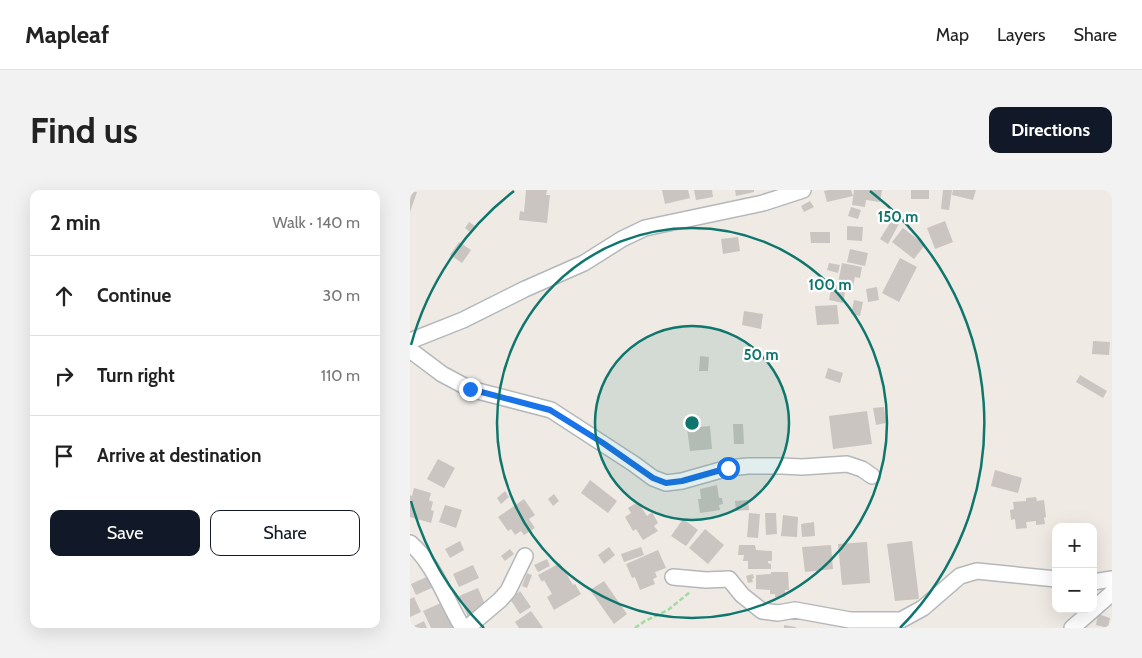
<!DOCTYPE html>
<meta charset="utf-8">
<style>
:root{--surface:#fff;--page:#f2f2f2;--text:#222;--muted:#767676;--line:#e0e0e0;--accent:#111827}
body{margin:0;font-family:Cabin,sans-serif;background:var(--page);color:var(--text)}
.controls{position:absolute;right:15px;bottom:15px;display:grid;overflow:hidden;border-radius:10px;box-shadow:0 5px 20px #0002}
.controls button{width:45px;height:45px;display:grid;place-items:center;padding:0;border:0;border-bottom:1px solid var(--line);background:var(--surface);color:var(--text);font:25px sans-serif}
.stop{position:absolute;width:15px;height:15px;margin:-11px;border:4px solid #1a73e8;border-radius:50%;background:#fff}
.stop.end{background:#1a73e8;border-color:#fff;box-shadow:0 1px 5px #0008}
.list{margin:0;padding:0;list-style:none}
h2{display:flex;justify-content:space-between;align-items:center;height:65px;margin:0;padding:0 20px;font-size:21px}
h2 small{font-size:16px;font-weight:400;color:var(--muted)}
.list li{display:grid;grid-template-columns:32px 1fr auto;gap:15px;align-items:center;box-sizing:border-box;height:80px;padding:0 20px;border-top:1px solid var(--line)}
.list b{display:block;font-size:19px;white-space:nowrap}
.list em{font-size:16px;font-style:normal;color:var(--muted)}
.actions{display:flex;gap:10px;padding:15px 20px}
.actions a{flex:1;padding:11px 0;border:1px solid var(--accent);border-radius:10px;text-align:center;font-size:18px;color:var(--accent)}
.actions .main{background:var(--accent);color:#fff}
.icon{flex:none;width:28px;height:28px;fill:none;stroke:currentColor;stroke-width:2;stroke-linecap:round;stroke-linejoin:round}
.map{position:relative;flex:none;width:702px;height:438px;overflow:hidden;border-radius:10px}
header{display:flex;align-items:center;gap:30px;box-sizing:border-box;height:70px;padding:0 25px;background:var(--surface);border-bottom:1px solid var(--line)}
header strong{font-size:24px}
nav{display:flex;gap:28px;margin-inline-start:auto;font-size:18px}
.intro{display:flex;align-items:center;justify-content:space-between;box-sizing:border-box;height:120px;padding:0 30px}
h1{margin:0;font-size:35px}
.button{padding:12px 22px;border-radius:10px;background:var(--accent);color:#fff;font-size:18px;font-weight:700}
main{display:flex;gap:30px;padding:0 30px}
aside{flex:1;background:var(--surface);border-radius:10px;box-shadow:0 5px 20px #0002}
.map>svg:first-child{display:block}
.building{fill:#cac5c0}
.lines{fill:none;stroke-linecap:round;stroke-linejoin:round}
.minor-casing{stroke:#b4b8bb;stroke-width:18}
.path{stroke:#a0dba4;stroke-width:2.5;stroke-dasharray:5 2.5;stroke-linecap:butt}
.minor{stroke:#fff;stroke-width:15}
.route{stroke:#1a73e8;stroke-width:6}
.ring{fill:none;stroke:#0f766e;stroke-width:2.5}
.centre{fill:#0f766e;stroke:#fff;stroke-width:2.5}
.ring-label{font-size:15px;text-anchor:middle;font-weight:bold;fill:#0f766e;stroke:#fff;stroke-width:4.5;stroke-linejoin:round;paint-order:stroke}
</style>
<header>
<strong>Mapleaf</strong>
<nav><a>Map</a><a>Layers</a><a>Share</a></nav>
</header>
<div class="intro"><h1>Find us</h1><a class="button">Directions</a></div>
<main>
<aside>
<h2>2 min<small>Walk · 140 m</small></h2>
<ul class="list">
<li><svg class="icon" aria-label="ahead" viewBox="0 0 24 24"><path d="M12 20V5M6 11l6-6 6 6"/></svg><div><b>Continue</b></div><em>30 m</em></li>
<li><svg class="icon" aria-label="right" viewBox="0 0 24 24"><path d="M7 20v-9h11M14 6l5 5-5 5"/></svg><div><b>Turn right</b></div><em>110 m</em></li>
<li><svg class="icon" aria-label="arrive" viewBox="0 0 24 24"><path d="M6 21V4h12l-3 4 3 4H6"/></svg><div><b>Arrive at destination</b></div></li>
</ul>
<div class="actions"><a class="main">Save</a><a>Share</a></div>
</aside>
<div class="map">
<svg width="702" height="438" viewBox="0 0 702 438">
<rect width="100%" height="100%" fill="#efeae3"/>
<path class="building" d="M 0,0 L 7,2 L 0,22 Z
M 116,0 L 137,0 L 136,5 L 140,5 L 137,33 L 109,30 L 110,21 L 114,22 Z
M 252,0 L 278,0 L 280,8 L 255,14 Z
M 284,0 L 302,0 L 303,7 L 286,10 Z
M 325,0 L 344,0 L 344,2 L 326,6 Z
M 419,0 L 441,0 L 443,6 L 417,12 L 414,1 Z
M 444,0 L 472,0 L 470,12 L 456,10 L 455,17 L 442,15 Z
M 501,0 L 519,0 L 519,9 L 501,9 Z
M 533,0 L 542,0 L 539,20 L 531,19 Z
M 543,0 L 566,0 L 563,10 L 542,5 Z
M 400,11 L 404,17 L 394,22 L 391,16 Z
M 441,17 L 451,20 L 448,29 L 438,26 Z
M 483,28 L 490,32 L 478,54 L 470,49 Z
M 535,31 L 543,52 L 525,59 L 517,38 Z
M 59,32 L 65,36 L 60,42 L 55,38 Z
M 437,36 L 453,37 L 452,51 L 437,50 Z
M 493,38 L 515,55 L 504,69 L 482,52 Z
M 400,42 L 420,42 L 420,53 L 401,53 Z
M 328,47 L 330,61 L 313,64 L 311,49 Z
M 49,52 L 61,60 L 52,73 L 40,65 Z
M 440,59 L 458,63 L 455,76 L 437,72 Z
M 490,68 L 507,77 L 489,112 L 472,103 Z
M 419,73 L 430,75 L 428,83 L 417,80 Z
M 432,73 L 452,77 L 450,88 L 445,87 L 443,96 L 428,93 Z
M 422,94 L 436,97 L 433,113 L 419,110 Z
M 467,97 L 469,110 L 458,112 L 456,99 Z
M 444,110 L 453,112 L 450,126 L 441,124 Z
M 427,115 L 429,134 L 407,135 L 405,116 Z
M 334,121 L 353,124 L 351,139 L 332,135 Z
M 683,151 L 700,152 L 699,165 L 682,164 Z
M 290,166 L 299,167 L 298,181 L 289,181 Z
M 418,178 L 433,183 L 430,193 L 415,188 Z
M 670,185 L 697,201 L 693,208 L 666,192 Z
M 474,217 L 476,233 L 466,235 L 463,218 Z
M 457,221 L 462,254 L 423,259 L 419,226 Z
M 323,234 L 333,234 L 334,254 L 324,254 Z
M 300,236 L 302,259 L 280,261 L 277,238 Z
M 28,269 L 45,278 L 34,298 L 17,289 Z
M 585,280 L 612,288 L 608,303 L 581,296 Z
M 180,290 L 207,311 L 198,323 L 171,303 Z
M 307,295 L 309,308 L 312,308 L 313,314 L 309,315 L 310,320 L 290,323 L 288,309 L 291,309 L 290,299 Z
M 4,298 L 21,303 L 19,310 L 23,312 L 21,320 L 24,321 L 21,333 L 0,327 L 0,305 L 2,306 Z
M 95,301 L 99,307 L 91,314 L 87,308 Z
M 144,304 L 149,311 L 143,316 L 138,309 Z
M 626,307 L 627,311 L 634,310 L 636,327 L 634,328 L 635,334 L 626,335 L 626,331 L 616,332 L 617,338 L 606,339 L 605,329 L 601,330 L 600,320 L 604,319 L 603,312 L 616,311 L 616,308 Z
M 114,309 L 125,325 L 119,329 L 125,338 L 114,345 L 111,341 L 105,345 L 101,339 L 98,341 L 88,327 Z
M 338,310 L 339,320 L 326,321 L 325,311 Z
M 228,312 L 237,326 L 242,322 L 248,333 L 244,336 L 248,341 L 233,350 L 226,339 L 223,341 L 215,327 L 221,323 L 218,318 Z
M 35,315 L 52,320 L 46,338 L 29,332 Z
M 339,323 L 350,324 L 348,348 L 337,347 Z
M 355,323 L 366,323 L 367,344 L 356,345 Z
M 373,325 L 388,327 L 387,347 L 371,346 Z
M 273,329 L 288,340 L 276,356 L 261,346 Z
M 404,332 L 405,346 L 392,347 L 391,334 Z
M 295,339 L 314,355 L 298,374 L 279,358 Z
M 50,351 L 54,360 L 40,368 L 35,359 Z
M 502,351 L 509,409 L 485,411 L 477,354 Z
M 457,352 L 460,393 L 432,395 L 428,354 Z
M 329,355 L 345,355 L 346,360 L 362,361 L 362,371 L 358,371 L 358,373 L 361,374 L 361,379 L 338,379 L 338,371 L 333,371 L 334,365 L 328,365 Z
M 421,355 L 423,379 L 395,382 L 392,357 Z
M 199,357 L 205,365 L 194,374 L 188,365 Z
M 231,357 L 234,365 L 214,372 L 211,364 Z
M 100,359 L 104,364 L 95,371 L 91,366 Z
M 248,360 L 256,378 L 245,382 L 247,387 L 243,389 L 245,394 L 230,400 L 225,387 L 222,388 L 216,374 Z
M 137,369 L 140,376 L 128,382 L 124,375 Z
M 150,373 L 163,395 L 165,394 L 171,404 L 144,420 L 137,407 L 142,404 L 134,390 L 132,392 L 128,385 Z
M 63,375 L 69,388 L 49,397 L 43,384 Z
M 361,382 L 378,382 L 379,400 L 375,400 L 375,407 L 365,407 L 365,404 L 360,404 L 360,400 L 346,399 L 346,385 L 361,384 Z
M 117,383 L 122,385 L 117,398 L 112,396 Z
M 343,384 L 344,388 L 342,389 L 343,392 L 338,393 L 336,386 Z
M 21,385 L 26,396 L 6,405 L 1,394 Z
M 194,391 L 217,424 L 204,434 L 180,400 Z
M 68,398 L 77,419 L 58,427 L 49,406 Z
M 110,401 L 121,417 L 110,424 L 100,409 Z
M 4,407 L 11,422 L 0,427 L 0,409 Z
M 33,412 L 45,438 L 21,438 L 13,421 Z
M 121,421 L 133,438 L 109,438 L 105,432 Z
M 688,424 L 700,428 L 698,438 L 686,435 Z
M 14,431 L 17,438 L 0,438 Z
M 374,435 L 386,437 L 386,438 L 374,438 Z"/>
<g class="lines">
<defs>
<path id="minor" d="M 0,151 L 53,130 L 115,99 L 174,73 L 212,49 L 235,38 L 353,13 L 393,0
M 0,160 L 32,184 L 60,199 L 141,220 L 224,274 L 243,288 L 256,293 L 272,291 L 318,278 L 338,276 L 372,276 L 392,277 L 437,274 L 452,279 L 462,286
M 0,353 C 25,374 36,411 53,438
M 263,387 L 296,390 L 319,389 L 332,405 L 352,421 L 368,423 L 385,420 L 440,430 L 491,430 L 513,418 L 550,386 L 567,381 L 646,389
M 683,392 L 702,389
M 57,438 L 90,410 L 98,401 L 115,366
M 662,438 L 702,403"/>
</defs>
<use href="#minor" class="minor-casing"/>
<path class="path" d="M 225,438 L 235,431 L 258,420 L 280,402"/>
<use href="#minor" class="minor"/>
</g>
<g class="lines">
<path class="route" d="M 60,199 L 140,220 L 193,253 L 243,288 L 256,293 L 272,291 L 318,278"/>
</g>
<circle cx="282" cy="233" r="97" fill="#0f766e" fill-opacity=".12"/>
<g class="ring">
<circle cx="282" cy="233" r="97"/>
<circle cx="282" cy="233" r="195"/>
<path d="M74 438A292 292 0 0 1 1 311M1 155A292 292 0 0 1 104 1M460 1A292 292 0 0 1 490 438"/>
</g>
<circle cx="282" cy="233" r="8" class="centre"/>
<g class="ring-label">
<text x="488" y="32">150 m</text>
<text x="420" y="100">100 m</text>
<text x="351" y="170">50 m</text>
</g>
</svg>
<div class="controls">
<button>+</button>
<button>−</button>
</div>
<div class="stop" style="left:318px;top:278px"></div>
<div class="stop end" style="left:60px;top:199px"></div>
</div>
</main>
